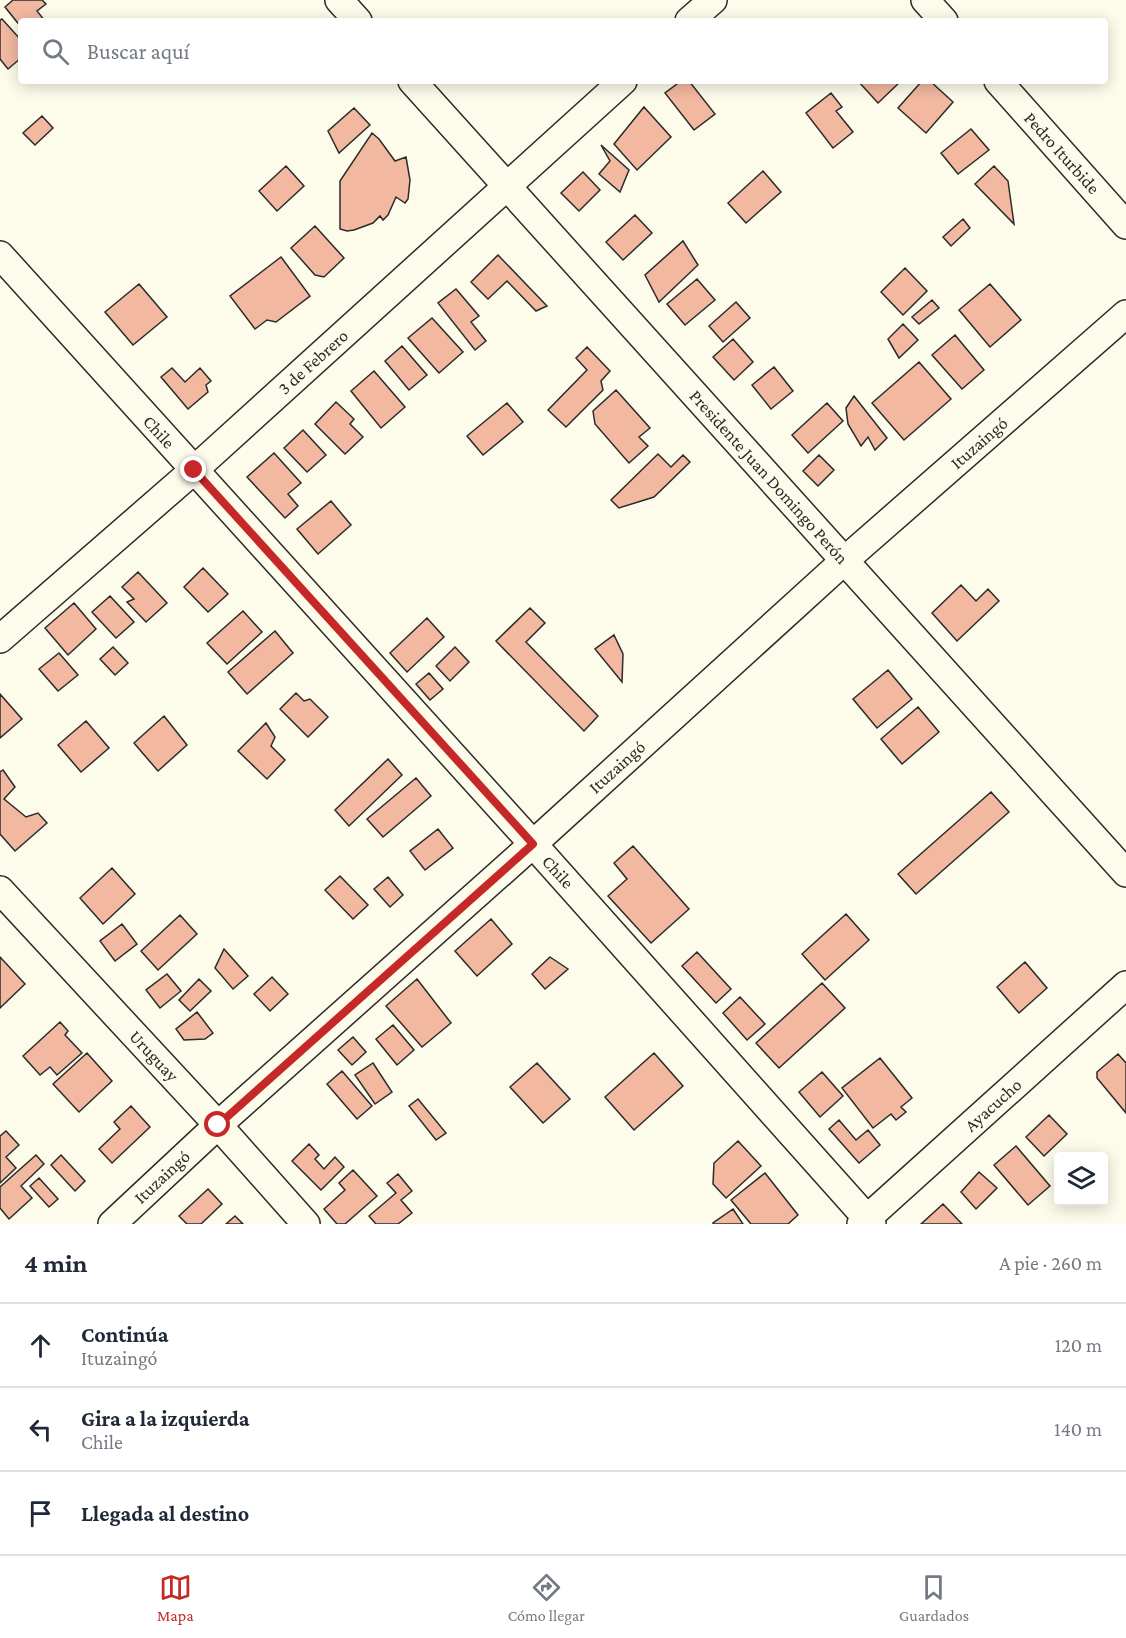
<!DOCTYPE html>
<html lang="es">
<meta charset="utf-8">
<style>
:root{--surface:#fff;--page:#f2f2f3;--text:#1f2937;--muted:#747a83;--line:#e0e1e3;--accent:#c62828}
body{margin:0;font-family:"Crimson Pro",serif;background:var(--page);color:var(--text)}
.controls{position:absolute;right:18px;bottom:18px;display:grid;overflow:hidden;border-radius:6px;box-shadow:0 3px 15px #0003}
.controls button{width:54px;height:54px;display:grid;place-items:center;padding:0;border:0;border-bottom:2px solid var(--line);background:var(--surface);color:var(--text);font:30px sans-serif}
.stop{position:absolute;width:18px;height:18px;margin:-14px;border:4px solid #c62828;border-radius:50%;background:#fff}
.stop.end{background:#c62828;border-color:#fff;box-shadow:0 2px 6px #0008}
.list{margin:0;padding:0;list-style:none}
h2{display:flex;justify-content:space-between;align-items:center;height:78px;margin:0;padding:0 24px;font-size:26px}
h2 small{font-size:20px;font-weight:400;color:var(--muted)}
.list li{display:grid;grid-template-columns:39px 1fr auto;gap:18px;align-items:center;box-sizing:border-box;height:84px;padding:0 24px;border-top:2px solid var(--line)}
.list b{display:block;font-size:22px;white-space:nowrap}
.list p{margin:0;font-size:20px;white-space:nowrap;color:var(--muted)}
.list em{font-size:20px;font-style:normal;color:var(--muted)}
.icon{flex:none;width:33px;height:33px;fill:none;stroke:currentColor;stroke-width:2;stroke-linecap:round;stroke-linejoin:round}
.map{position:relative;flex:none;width:1126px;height:1224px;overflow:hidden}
.search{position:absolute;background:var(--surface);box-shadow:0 3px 15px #0003;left:18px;right:18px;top:18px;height:66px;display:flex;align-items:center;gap:15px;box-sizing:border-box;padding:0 21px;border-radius:6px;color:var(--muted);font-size:22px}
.sheet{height:330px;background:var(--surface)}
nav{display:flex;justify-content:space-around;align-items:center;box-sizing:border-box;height:84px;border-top:2px solid var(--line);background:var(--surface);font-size:16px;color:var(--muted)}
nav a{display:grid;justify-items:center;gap:3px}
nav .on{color:var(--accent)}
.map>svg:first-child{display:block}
.building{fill:#f2b8a0;stroke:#2b2b2b;stroke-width:1.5}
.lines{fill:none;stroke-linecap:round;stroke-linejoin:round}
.minor-casing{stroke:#2b2b2b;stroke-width:30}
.minor{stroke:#fdfbea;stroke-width:27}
.route{stroke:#c62828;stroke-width:8}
.labels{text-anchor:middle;stroke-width:4.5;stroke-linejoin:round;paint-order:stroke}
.street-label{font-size:18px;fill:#2b2b2b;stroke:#fdfbea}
</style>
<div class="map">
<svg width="1126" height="1224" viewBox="0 0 1126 1224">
<rect width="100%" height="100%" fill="#fdfbea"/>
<path class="building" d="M 13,0 L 42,0 L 46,4 L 37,11 L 45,21 L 21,21 L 21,27 L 5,7 Z
M 2,19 L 21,40 L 21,58 L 8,69 L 0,59 L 0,20 Z
M 681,81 L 689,81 L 715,114 L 694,130 L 665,93 Z
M 858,81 L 901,81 L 878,103 Z
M 922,81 L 930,81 L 953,102 L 926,133 L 898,108 Z
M 831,93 L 842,107 L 836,111 L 853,132 L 833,148 L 806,113 Z
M 644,107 L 671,137 L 637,170 L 614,144 Z
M 354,108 L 370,125 L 339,153 L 328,131 Z
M 42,116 L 53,128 L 35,145 L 23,133 Z
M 971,129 L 989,150 L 958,174 L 941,153 Z
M 372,133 L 379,139 L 395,161 L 406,157 L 410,180 L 408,199 L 405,203 L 396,197 L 388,215 L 383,220 L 380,216 L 373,223 L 354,230 L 347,231 L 340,229 L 340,181 Z
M 601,145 L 629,170 L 620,192 L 599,174 L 610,161 Z
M 286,166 L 304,186 L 277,211 L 259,191 Z
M 994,166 L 1008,181 L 1014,224 L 975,184 Z
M 763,171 L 781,192 L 746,223 L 728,203 Z
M 583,172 L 600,190 L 579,211 L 561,193 Z
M 635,215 L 652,233 L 623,260 L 606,242 Z
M 963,219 L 970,228 L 951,246 L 943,237 Z
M 315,226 L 344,258 L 324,277 L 315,275 L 291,248 Z
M 683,241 L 698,265 L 659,302 L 645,275 Z
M 498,255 L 547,306 L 536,311 L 507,281 L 488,299 L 471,282 Z
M 281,257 L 310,296 L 276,322 L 267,320 L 255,329 L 230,296 Z
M 905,268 L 927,291 L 903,315 L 881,292 Z
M 697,279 L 715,300 L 685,325 L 667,304 Z
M 139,284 L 167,317 L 133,345 L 105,312 Z
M 990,284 L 1021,320 L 990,347 L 959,310 Z
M 456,289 L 479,316 L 471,322 L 486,341 L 475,350 L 438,303 Z
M 932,300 L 939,308 L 919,324 L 912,317 Z
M 736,302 L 750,318 L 723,342 L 709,326 Z
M 432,318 L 463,352 L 439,373 L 408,338 Z
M 903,324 L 918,340 L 899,358 L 888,339 Z
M 955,335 L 984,370 L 962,389 L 932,355 Z
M 733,339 L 753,362 L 734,380 L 713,357 Z
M 402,346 L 427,375 L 409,390 L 385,361 Z
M 587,347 L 610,371 L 601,381 L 603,390 L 566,427 L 548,410 L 587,370 L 576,358 Z
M 919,362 L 951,399 L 904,440 L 872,403 Z
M 774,367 L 793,391 L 771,409 L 752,385 Z
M 172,368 L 185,382 L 200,368 L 211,381 L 206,385 L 208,392 L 188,409 L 161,377 Z
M 374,371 L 405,407 L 381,428 L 351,391 Z
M 616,390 L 650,428 L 639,437 L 648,446 L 629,463 L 595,424 L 593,411 Z
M 854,396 L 887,438 L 875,450 L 868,437 L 861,446 L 848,424 L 846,408 Z
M 336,402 L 354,419 L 350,424 L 363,437 L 345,454 L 315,424 Z
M 507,403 L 523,422 L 483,455 L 467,436 Z
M 827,403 L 843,421 L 808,453 L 792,435 Z
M 303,430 L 326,455 L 307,472 L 284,448 Z
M 274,453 L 301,483 L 288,494 L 298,506 L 285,518 L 247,477 Z
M 658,454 L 671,467 L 683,455 L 690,462 L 654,497 L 619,508 L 611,500 Z
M 819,455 L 834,470 L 818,486 L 803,471 Z
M 331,501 L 351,525 L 318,554 L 297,529 Z
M 203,568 L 228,594 L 208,612 L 184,587 Z
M 138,572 L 167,603 L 146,622 L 127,602 L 134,599 L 122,587 Z
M 961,585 L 976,601 L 988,589 L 999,601 L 957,641 L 932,613 Z
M 110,596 L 134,622 L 116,638 L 92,612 Z
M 74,603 L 96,629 L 68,655 L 45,628 Z
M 530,608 L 545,623 L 526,642 L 598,716 L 584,731 L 496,641 Z
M 243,611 L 262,632 L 227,664 L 207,643 Z
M 427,618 L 444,637 L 407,672 L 390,653 Z
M 275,631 L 293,653 L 247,694 L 228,672 Z
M 614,635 L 623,654 L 622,682 L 595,649 Z
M 113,647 L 128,663 L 115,675 L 100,659 Z
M 455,647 L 469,662 L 450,681 L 436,666 Z
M 59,653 L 78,675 L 58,691 L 39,669 Z
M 888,670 L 912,699 L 877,728 L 853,699 Z
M 429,673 L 443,689 L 430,700 L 416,684 Z
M 296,693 L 304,701 L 310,699 L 328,717 L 308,737 L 280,709 Z
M 0,694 L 22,719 L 0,738 Z
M 918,707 L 939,732 L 902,764 L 881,739 Z
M 164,716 L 187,745 L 158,771 L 134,743 Z
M 86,721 L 109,748 L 81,772 L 58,745 Z
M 266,723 L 275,737 L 271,746 L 285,760 L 267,779 L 238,751 Z
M 388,759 L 402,775 L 349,826 L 335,810 Z
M 3,770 L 15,787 L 4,799 L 26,817 L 38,813 L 47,823 L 15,851 L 0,834 L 0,772 Z
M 416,778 L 431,796 L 383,837 L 367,819 Z
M 991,792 L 1009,812 L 916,894 L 898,874 Z
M 438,829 L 453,848 L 425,870 L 410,851 Z
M 633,846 L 689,909 L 651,943 L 608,896 L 627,879 L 614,863 Z
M 112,868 L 135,894 L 103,924 L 80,898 Z
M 340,876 L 368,905 L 353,919 L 325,890 Z
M 388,877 L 403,895 L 390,907 L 374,889 Z
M 846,914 L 869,940 L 825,980 L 802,954 Z
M 180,915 L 197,934 L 158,970 L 141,951 Z
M 491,919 L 512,944 L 477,976 L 455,951 Z
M 122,924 L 137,944 L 115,961 L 100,941 Z
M 224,949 L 248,976 L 233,989 L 215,968 Z
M 697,952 L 731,989 L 716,1003 L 682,966 Z
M 0,957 L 25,984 L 0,1008 Z
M 550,957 L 568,969 L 545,989 L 532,974 Z
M 1025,962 L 1047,988 L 1019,1013 L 997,987 Z
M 167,974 L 181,991 L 160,1008 L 146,990 Z
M 272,977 L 288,994 L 270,1011 L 254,994 Z
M 199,979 L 211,991 L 190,1011 L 179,1000 Z
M 417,979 L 451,1023 L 422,1047 L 386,1006 Z
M 822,983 L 845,1008 L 779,1068 L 756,1043 Z
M 740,997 L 765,1024 L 747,1040 L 723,1013 Z
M 197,1012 L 213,1033 L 205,1039 L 184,1040 L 176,1029 Z
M 60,1022 L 68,1031 L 65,1035 L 82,1053 L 57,1075 L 50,1067 L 40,1075 L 23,1056 Z
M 393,1025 L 414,1050 L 397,1065 L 376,1039 Z
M 353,1037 L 366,1052 L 352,1065 L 338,1050 Z
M 87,1053 L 112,1081 L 79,1112 L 53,1084 Z
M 654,1053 L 683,1086 L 634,1130 L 605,1097 Z
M 1118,1054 L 1126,1063 L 1126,1113 L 1097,1078 L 1097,1072 Z
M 880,1058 L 912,1098 L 901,1107 L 906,1112 L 896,1120 L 891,1114 L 873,1128 L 842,1088 Z
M 373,1063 L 392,1092 L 375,1104 L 355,1075 Z
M 537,1063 L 570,1099 L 543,1123 L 510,1087 Z
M 342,1071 L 372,1106 L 357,1119 L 327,1084 Z
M 822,1072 L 843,1096 L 820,1117 L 799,1092 Z
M 418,1099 L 446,1133 L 436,1140 L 409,1106 Z
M 131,1106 L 150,1127 L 112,1163 L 99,1149 L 120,1129 L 114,1122 Z
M 1049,1115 L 1067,1134 L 1044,1156 L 1026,1137 Z
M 839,1120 L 856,1140 L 868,1130 L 880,1145 L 859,1163 L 829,1129 Z
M 6,1131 L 19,1145 L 6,1157 L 16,1168 L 0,1183 L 0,1136 Z
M 738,1141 L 761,1166 L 726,1198 L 713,1184 L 714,1163 Z
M 309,1144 L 319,1155 L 315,1159 L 324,1169 L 335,1157 L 344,1167 L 321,1190 L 292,1161 Z
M 1016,1146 L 1050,1186 L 1028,1205 L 994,1165 Z
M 36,1155 L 44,1164 L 21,1186 L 32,1198 L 9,1219 L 0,1208 L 0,1187 Z
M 61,1155 L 85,1181 L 75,1191 L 51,1165 Z
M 353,1170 L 377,1196 L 345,1224 L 337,1224 L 324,1209 L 345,1190 L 339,1183 Z
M 979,1172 L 997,1188 L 976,1209 L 961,1192 Z
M 765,1173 L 798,1215 L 788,1224 L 751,1224 L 731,1200 Z
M 398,1174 L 412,1191 L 401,1200 L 412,1213 L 398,1224 L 376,1224 L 369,1216 L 396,1193 L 387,1183 Z
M 39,1178 L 58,1199 L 49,1207 L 30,1186 Z
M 208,1189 L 222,1204 L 201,1224 L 187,1224 L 179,1216 Z
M 943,1204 L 962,1224 L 921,1224 Z
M 733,1209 L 743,1224 L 713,1224 L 713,1223 Z
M 235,1216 L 243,1224 L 226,1224 Z"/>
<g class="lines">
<defs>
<path id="minor" d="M 339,0 L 358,21
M 925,0 L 944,21
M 689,21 L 713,0
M 412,81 L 1126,873
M 998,81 L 1126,225
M 0,255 L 533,844 L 872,1224
M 0,639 L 194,470 L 623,81
M 0,890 L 218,1125 L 306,1224
M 112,1224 L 218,1125 L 533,844 L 844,561 L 1126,314
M 861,1224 L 1126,985"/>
</defs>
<use href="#minor" class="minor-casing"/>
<use href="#minor" class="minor"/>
</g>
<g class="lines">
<path class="route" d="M 194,470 L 533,844 L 218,1125"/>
</g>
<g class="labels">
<g class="street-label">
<text transform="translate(1062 153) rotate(48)" y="6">Pedro Iturbide</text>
<text transform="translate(313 362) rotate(-42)" y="6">3 de Febrero</text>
<text transform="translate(159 432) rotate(48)" y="6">Chile</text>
<text transform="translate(979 443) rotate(-41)" y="6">Ituzaingó</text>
<text transform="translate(769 477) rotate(48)" y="6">Presidente Juan Domingo Perón</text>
<text transform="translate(617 767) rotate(-42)" y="6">Ituzaingó</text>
<text transform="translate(558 872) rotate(48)" y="6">Chile</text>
<text transform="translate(154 1056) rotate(47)" y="6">Uruguay</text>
<text transform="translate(993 1105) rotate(-42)" y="6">Ayacucho</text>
<text transform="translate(162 1177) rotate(-43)" y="6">Ituzaingó</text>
</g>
</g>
</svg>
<div class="controls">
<button><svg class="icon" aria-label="layers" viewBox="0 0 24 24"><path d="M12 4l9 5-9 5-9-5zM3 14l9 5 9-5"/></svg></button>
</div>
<div class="stop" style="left:218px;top:1125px"></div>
<div class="stop end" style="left:194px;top:470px"></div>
<div class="search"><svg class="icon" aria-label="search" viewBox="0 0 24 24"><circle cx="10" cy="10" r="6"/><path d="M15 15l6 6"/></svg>Buscar aquí</div>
</div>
<section class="sheet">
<h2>4 min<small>A pie · 260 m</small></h2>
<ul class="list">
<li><svg class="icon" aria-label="ahead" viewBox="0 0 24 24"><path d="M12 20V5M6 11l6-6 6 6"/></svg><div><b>Continúa</b><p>Ituzaingó</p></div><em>120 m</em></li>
<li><svg class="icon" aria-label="left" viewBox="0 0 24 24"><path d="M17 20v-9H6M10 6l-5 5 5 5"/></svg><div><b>Gira a la izquierda</b><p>Chile</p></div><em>140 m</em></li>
<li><svg class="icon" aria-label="arrive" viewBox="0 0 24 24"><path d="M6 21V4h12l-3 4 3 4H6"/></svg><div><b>Llegada al destino</b></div></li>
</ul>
</section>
<nav>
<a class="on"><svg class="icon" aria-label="map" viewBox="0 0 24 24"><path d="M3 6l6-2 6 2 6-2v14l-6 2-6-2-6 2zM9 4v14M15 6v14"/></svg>Mapa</a>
<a><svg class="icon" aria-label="directions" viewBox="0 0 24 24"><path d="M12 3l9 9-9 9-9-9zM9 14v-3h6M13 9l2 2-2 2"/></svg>Cómo llegar</a>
<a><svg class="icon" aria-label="saved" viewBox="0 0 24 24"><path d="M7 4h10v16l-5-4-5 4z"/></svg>Guardados</a>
</nav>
